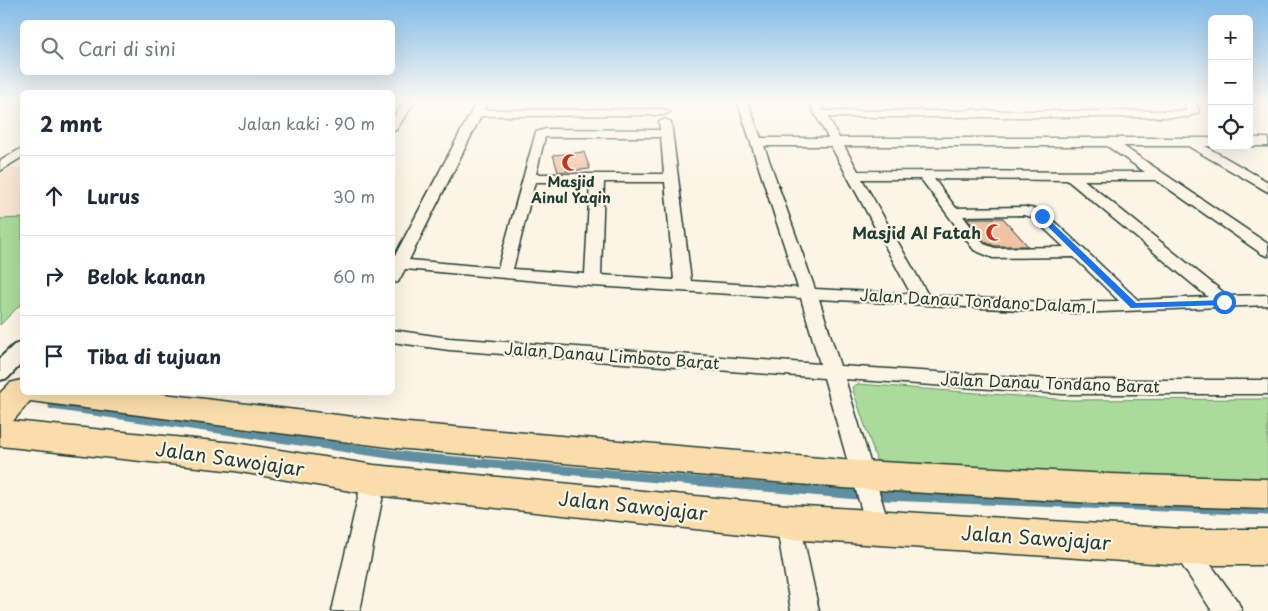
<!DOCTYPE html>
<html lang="id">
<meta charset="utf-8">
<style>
:root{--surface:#fff;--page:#f2f2f3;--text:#1f2937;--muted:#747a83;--line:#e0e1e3}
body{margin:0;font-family:"Playpen Sans",sans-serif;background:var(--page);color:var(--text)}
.controls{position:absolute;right:15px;top:15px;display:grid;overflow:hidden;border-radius:8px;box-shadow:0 5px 20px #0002}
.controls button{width:45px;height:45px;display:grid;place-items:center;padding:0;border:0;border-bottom:1px solid var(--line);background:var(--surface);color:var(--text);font:25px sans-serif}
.stop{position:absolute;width:15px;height:15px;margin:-11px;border:4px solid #1a73e8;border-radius:50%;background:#fff}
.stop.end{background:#1a73e8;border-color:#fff;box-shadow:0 1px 5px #0008}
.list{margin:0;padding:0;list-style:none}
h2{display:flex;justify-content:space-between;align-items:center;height:65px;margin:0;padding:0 20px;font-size:21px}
h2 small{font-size:16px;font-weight:400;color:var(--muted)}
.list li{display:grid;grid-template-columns:32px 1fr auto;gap:15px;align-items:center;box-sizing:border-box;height:80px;padding:0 20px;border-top:1px solid var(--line)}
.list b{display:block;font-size:19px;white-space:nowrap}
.list em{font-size:16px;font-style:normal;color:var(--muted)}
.icon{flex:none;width:28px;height:28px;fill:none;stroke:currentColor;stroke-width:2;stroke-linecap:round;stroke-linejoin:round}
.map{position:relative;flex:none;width:1268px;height:611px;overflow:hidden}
.search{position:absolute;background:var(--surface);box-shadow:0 5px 20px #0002;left:20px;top:20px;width:375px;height:55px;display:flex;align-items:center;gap:12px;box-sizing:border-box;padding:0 18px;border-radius:8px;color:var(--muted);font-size:19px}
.panel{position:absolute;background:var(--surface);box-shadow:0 5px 20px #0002;left:20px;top:90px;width:375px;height:305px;border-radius:8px}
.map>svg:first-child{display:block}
.built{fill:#f9e5d1}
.green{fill:#abdb9b;stroke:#658c68}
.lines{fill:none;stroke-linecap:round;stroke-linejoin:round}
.stream-far1{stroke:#5f8fa1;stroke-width:7}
.stream{stroke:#5f8fa1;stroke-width:9}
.building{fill:#f3c1a3;stroke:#1f3d34}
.minor-casing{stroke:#1f3d34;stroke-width:3}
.tertiary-casing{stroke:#1f3d34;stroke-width:4}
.primary-casing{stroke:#1f3d34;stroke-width:3}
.minor{fill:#fcf5e5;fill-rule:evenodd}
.tertiary{fill:#fcf5e5;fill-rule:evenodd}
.primary{fill:#faddab;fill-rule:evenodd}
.route{fill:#1a73e8}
.labels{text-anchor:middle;stroke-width:4.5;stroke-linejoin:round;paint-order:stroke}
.far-poi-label{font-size:14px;font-weight:bold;fill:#1f3d34;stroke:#fcf5e5}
.poi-label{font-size:16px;font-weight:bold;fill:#1f3d34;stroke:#fcf5e5;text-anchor:end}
.street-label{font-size:16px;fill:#1f3d34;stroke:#fcf5e5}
.near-street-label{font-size:19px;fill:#1f3d34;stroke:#fcf5e5}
</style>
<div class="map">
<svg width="1268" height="611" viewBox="0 0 1268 611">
<rect width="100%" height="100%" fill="#fcf5e5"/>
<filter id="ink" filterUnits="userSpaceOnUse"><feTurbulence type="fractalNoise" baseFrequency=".02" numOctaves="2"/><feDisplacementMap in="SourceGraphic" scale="10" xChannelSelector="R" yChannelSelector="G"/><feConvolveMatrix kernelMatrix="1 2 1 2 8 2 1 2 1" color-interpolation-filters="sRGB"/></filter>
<g filter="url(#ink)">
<path class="built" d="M 8,168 L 22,168 L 22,218 L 0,219 L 0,174 Z"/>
<path class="green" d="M 22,218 L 22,303 L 0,325 L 0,219 Z
M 858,384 L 1070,400 L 1268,399 L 1268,485 L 878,465 L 852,387 Z"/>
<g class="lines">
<path class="stream-far1" d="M 52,406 L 268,437"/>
<path class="stream" d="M 259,435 L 410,457 L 858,495 L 1268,511"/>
</g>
<path class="building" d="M 584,152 L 590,169 L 558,172 L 553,155 Z
M 967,218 L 1003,218 L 1028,246 L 995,246 L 985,242 Z"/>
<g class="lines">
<defs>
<path id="minor" d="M 403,103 L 414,103 L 396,130 L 392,131 L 392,119 Z
M 476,103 L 487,103 L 484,110 L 664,109 L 670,112 L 664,115 L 481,116 L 409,260 L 498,268 L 536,132 L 546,129 L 660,130 L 659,122 L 665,119 L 671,122 L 691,281 L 798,288 L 738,103 L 748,103 L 761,138 L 828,138 L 809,103 L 820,103 L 824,111 L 964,111 L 974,109 L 979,111 L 1186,111 L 1186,103 L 1196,103 L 1199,112 L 1187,117 L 828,117 L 839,138 L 1212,138 L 1212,146 L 1205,146 L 1268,182 L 1268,192 L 1188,146 L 1123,146 L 1268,244 L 1268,256 L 1262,254 L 1156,180 L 1084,180 L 1228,296 L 1268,295 L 1268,305 L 1077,313 L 819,299 L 840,366 L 1063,380 L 1268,380 L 1268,394 L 1063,394 L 845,379 L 890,528 L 887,536 L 878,539 L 869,536 L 824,378 L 449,350 L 392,342 L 392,330 L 449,338 L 820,364 L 801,298 L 593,286 L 405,269 L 398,282 L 392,283 L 392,261 ZM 545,137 L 661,137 L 664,174 L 536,174 ZM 764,146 L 831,146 L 911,294 L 815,289 ZM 844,146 L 1107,146 L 1145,172 L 858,171 ZM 862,179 L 921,179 L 974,250 L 993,258 L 1074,257 L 1119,301 L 1038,302 L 928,295 ZM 934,179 L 1067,180 L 1208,297 L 1138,300 L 1042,210 L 1024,207 L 956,208 ZM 535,182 L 590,182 L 585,274 L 513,269 ZM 604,182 L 665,182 L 674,280 L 601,275 ZM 1024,215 L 1032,217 L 1064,247 L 995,248 L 984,244 L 963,216 Z
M 1249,138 L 1268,138 L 1268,146 L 1249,146 Z
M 22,148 L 22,157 L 0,171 L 0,161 Z
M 374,471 L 382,473 L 386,480 L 360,611 L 332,611 L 362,480 L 366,473 Z
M 788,511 L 797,515 L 800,522 L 819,611 L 791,611 L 776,522 L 779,515 Z
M 1183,536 L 1192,539 L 1238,602 L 1242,611 L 1212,611 L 1170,547 L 1174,539 Z"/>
<path id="tertiary" d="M 22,342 L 22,363 L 8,378 L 0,380 L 0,358 L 14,345 Z"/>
<path id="primary" d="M 21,380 L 22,392 L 147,392 L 396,422 L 843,460 L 1110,474 L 1268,479 L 1268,509 L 1110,504 L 843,488 L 396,448 L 30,401 L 13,421 L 235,443 L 374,465 L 788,505 L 1183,529 L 1268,529 L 1268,565 L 1183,565 L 788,539 L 374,495 L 235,471 L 0,446 L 0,393 L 10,383 Z"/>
</defs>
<use href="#minor" class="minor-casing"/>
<use href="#tertiary" class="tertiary-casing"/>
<use href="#primary" class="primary-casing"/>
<use href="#minor" class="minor"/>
<use href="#tertiary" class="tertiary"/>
<use href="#primary" class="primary"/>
</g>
</g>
<linearGradient id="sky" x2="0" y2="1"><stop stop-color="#82bbe9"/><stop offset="0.54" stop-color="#fefaf3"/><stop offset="1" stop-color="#fefaf3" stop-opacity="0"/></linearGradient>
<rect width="1268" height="189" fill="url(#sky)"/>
<path class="route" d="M 1039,215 L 1044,215 L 1136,303 L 1224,300 L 1228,302 L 1224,305 L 1131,308 L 1039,218 Z"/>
<defs>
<symbol id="mosque-bare" viewBox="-9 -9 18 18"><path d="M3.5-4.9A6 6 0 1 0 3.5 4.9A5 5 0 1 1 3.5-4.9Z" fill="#c8321e" stroke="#fcf5e5" stroke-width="2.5" paint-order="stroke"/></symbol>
</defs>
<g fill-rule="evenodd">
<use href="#mosque-bare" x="558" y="150" width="25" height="25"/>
<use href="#mosque-bare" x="982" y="220" width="25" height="25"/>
</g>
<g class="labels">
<g class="far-poi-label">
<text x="571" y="187">Masjid<tspan x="571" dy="16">Ainul Yaqin</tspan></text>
</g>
<g class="poi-label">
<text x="981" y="239">Masjid Al Fatah</text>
</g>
<g class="street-label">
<text transform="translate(978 301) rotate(3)" y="6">Jalan Danau Tondano Dalam I</text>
<text transform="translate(612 356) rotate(4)" y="6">Jalan Danau Limboto Barat</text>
<text transform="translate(1050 383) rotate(2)" y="6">Jalan Danau Tondano Barat</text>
</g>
<g class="near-street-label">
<text transform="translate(230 459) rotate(8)" y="7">Jalan Sawojajar</text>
<text transform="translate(633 506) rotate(6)" y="7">Jalan Sawojajar</text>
<text transform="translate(1036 538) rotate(4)" y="7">Jalan Sawojajar</text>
</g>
</g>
</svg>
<div class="controls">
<button>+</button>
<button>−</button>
<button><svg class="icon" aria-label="locate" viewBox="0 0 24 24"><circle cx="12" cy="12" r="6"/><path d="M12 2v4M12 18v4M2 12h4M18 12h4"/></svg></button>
</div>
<div class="stop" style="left:1224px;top:302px"></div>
<div class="stop end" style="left:1042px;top:216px"></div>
<div class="search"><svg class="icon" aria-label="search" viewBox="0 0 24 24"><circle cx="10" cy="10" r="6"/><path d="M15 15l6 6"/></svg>Cari di sini</div>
<section class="panel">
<h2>2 mnt<small>Jalan kaki · 90 m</small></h2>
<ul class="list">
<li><svg class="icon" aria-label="ahead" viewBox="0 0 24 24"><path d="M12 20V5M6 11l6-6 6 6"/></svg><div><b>Lurus</b></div><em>30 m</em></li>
<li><svg class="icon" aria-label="right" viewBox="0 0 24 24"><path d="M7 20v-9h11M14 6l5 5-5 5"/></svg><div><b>Belok kanan</b></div><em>60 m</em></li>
<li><svg class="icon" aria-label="arrive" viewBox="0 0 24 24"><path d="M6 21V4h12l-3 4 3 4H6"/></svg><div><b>Tiba di tujuan</b></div></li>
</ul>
</section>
</div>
